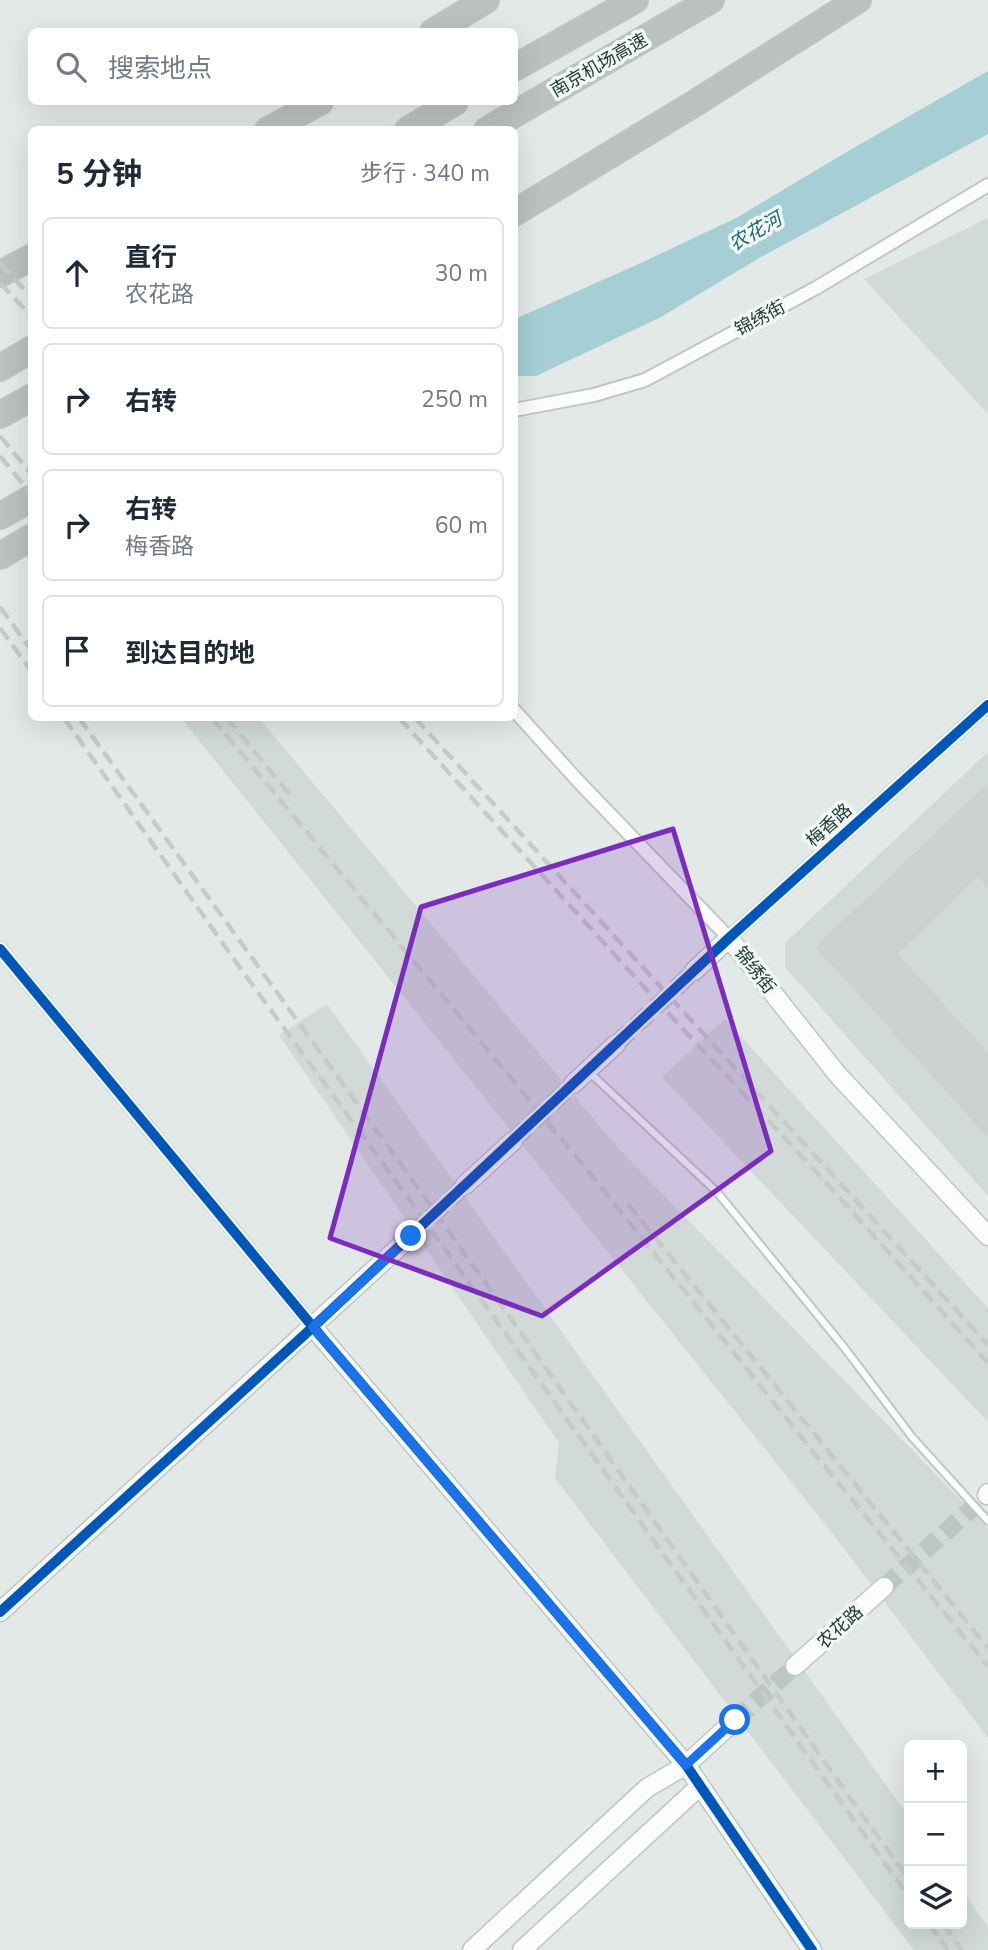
<!DOCTYPE html>
<html lang="zh">
<meta charset="utf-8">
<style>
:root{--surface:#fff;--page:#f2f2f3;--text:#1f2937;--muted:#747a83;--line:#e0e1e3}
body{margin:0;font-family:"Nunito Sans","Noto Sans SC",sans-serif;background:var(--page);color:var(--text)}
.controls{position:absolute;right:21px;bottom:21px;display:grid;overflow:hidden;border-radius:10px;box-shadow:0 7px 28px #0002}
.controls button{width:63px;height:63px;display:grid;place-items:center;padding:0;border:0;border-bottom:2px solid var(--line);background:var(--surface);color:var(--text);font:35px sans-serif}
.stop{position:absolute;width:21px;height:21px;margin:-16px;border:5px solid #1a73e8;border-radius:50%;background:#fff}
.stop.end{background:#1a73e8;border-color:#fff;box-shadow:0 2px 7px #0008}
.list{margin:0;padding:0;list-style:none}
h2{display:flex;justify-content:space-between;align-items:center;height:91px;margin:0;padding:0 28px;font-size:30px}
h2 small{font-size:23px;font-weight:400;color:var(--muted)}
.list li{display:grid;grid-template-columns:46px 1fr auto;gap:21px;align-items:center;box-sizing:border-box;height:112px;margin:0 14px 14px;padding:0 14px;border:2px solid var(--line);border-radius:10px}
.list b{display:block;font-size:26px;white-space:nowrap}
.list p{margin:0;font-size:23px;white-space:nowrap;color:var(--muted)}
.list em{font-size:23px;font-style:normal;color:var(--muted)}
.icon{flex:none;width:38px;height:38px;fill:none;stroke:currentColor;stroke-width:2;stroke-linecap:round;stroke-linejoin:round}
.map{position:relative;flex:none;width:988px;height:1950px;overflow:hidden}
.search{position:absolute;background:var(--surface);box-shadow:0 7px 28px #0002;left:28px;top:28px;width:490px;height:77px;display:flex;align-items:center;gap:18px;box-sizing:border-box;padding:0 24px;border-radius:10px;color:var(--muted);font-size:26px}
.panel{position:absolute;background:var(--surface);box-shadow:0 7px 28px #0002;left:28px;top:126px;width:490px;height:595px;border-radius:10px}
.map>svg:first-child{display:block}
.built{fill:#d1dad6}
.water{fill:#a5ced5}
.building{fill:#cdd2d0;stroke:#ccd1cf;stroke-width:2}
.lines{fill:none;stroke-linecap:round;stroke-linejoin:round}
.secondary-tunnel{stroke:#bcc6c2;stroke-width:18;stroke-dasharray:18 9;stroke-linecap:butt}
.lane-casing{stroke:#c0c6c3;stroke-width:10}
.street-casing{stroke:#c0c6c3;stroke-width:16}
.secondary-casing{stroke:#bfc6c3;stroke-width:21}
.highway-casing{stroke:#bcc5c2;stroke-width:28}
.lane{stroke:#fbfcfb;stroke-width:6}
.street{stroke:#fbfcfb;stroke-width:12}
.secondary{stroke:#fbfcfb;stroke-width:18}
.highway{stroke:#bac1c0;stroke-width:24}
.rail{stroke:#c6cac9;stroke-width:4.5;stroke-dasharray:14 7;stroke-linecap:butt}
.cycleway-casing{stroke:#f1f7f4;stroke-width:15}
.cycleway{stroke:#0057b8;stroke-width:10}
.route{stroke:#1a73e8;stroke-width:9}
.marked{fill:#7b2cbf;fill-opacity:0.2;stroke:#7b2cbf;stroke-width:5;stroke-linejoin:round}
.labels{text-anchor:middle;stroke-width:7;stroke-linejoin:round;paint-order:stroke}
.street-label{font-size:18px;fill:#223b34;stroke:#f1f7f4}
.water-label{font-size:19px;font-style:italic;fill:#1e6474;stroke:#f1f7f4}
</style>
<div class="map">
<svg width="988" height="1950" viewBox="0 0 988 1950">
<rect width="100%" height="100%" fill="#e3e9e6"/>
<path class="built" d="M 988,218 L 988,414 L 864,279 Z
M 181,718 L 259,718 L 618,1148 L 988,1528 L 988,1738 L 829,1529 Z
M 988,752 L 988,1196 L 785,967 L 785,943 Z
M 327,1004 L 909,1817 L 909,1924 L 962,1924 L 962,1890 L 988,1927 L 988,1950 L 914,1950 L 555,1478 L 559,1443 L 279,1035 Z
M 725,1019 L 988,1308 L 988,1422 L 662,1077 Z"/>
<path class="water" d="M 988,71 L 988,134 L 761,257 L 659,318 L 536,376 L 515,376 L 515,319 L 643,262 L 736,218 L 850,150 Z"/>
<path class="building" d="M 984,789 L 988,793 L 988,886 L 977,875 L 896,954 L 988,1054 L 988,1136 L 817,947 Z
M 984,789 L 988,793 L 988,886 L 977,875 L 896,954 L 856,990 L 817,947 Z
M 984,789 L 988,793 L 988,886 L 937,832 Z
M 918,851 L 958,894 L 856,990 L 817,947 Z
M 959,1023 L 988,1054 L 988,1136 L 919,1060 Z
M 959,1023 L 988,1054 L 988,1136 L 919,1060 Z"/>
<g class="lines">
<path class="secondary-tunnel" d="M 616,1044 L 694,971
M 513,1141 L 573,1084
M 411,1236 L 465,1185
M 884,1587 L 987,1495
M 735,1720 L 795,1666"/>
<defs>
<path id="lane" d="M 589,1072 L 717,1192 L 843,1346 L 912,1437 L 988,1521"/>
<path id="street" d="M 514,410 L 594,395 L 645,380 L 816,288 L 988,185
M 514,710 L 578,781 L 729,938 L 988,705
M 0,949 L 313,1327"/>
<path id="secondary" d="M 694,971 L 729,938 L 838,1075 L 988,1236
M 573,1084 L 616,1044
M 465,1185 L 513,1141
M 313,1327 L 686,1765 L 812,1950
M 987,1495 L 988,1493
M 0,1612 L 411,1236
M 795,1666 L 884,1587
M 472,1950 L 647,1788 L 686,1765 L 735,1720
M 522,1950 L 700,1786"/>
<path id="highway" d="M 433,32 L 486,0
M 514,68 L 635,0
M 268,130 L 320,102
M 408,130 L 455,102
M 487,130 L 711,0
M 514,213 L 692,105 L 858,0
M 0,274 L 32,257
M 0,368 L 32,349
M 0,415 L 32,397
M 0,516 L 32,498
M 0,556 L 32,537"/>
</defs>
<use href="#lane" class="lane-casing"/>
<use href="#street" class="street-casing"/>
<use href="#secondary" class="secondary-casing"/>
<use href="#highway" class="highway-casing"/>
<use href="#lane" class="lane"/>
<use href="#street" class="street"/>
<use href="#secondary" class="secondary"/>
<use href="#highway" class="highway"/>
<path class="rail" d="M 0,263 L 32,298
M 0,283 L 32,317
M 0,436 L 32,475
M 0,456 L 32,495
M 0,607 L 32,651
M 0,628 L 32,672
M 64,718 L 243,972 L 422,1217 L 909,1897
M 79,718 L 431,1206 L 863,1816 L 909,1879
M 212,718 L 598,1183 L 806,1443 L 988,1666
M 227,718 L 291,796
M 399,718 L 655,999 L 820,1176 L 988,1363
M 415,718 L 988,1345
M 628,1204 L 988,1648
M 929,1924 L 948,1950
M 943,1924 L 962,1950"/>
<defs>
<path id="cycleway" d="M 0,949 L 313,1327 L 686,1765 L 812,1950
M 0,1612 L 313,1327 L 729,938 L 988,705"/>
</defs>
<use href="#cycleway" class="cycleway-casing"/>
<use href="#cycleway" class="cycleway"/>
</g>
<g class="lines">
<path class="route" d="M 411,1236 L 313,1327 L 686,1765 L 735,1720"/>
</g>
<path class="marked" d="M 673,829 L 771,1151 L 542,1316 L 330,1238 L 421,907 Z"/>
<g class="labels">
<g class="street-label">
<text transform="translate(599 65) rotate(-30)" y="6">南京机场高速</text>
<text transform="translate(760 318) rotate(-28)" y="6">锦绣街</text>
<text transform="translate(829 825) rotate(-42)" y="6">梅香路</text>
<text transform="translate(755 970) rotate(52)" y="6">锦绣街</text>
<text transform="translate(840 1627) rotate(-42)" y="6">农花路</text>
</g>
<g class="water-label">
<text transform="translate(755 231) rotate(-30)" y="7">农花河</text>
</g>
</g>
</svg>
<div class="controls">
<button>+</button>
<button>−</button>
<button><svg class="icon" aria-label="layers" viewBox="0 0 24 24"><path d="M12 4l9 5-9 5-9-5zM3 14l9 5 9-5"/></svg></button>
</div>
<div class="stop" style="left:735px;top:1720px"></div>
<div class="stop end" style="left:411px;top:1236px"></div>
<div class="search"><svg class="icon" aria-label="search" viewBox="0 0 24 24"><circle cx="10" cy="10" r="6"/><path d="M15 15l6 6"/></svg>搜索地点</div>
<section class="panel">
<h2>5 分钟<small>步行 · 340 m</small></h2>
<ul class="list">
<li><svg class="icon" aria-label="ahead" viewBox="0 0 24 24"><path d="M12 20V5M6 11l6-6 6 6"/></svg><div><b>直行</b><p>农花路</p></div><em>30 m</em></li>
<li><svg class="icon" aria-label="right" viewBox="0 0 24 24"><path d="M7 20v-9h11M14 6l5 5-5 5"/></svg><div><b>右转</b></div><em>250 m</em></li>
<li><svg class="icon" aria-label="right" viewBox="0 0 24 24"><path d="M7 20v-9h11M14 6l5 5-5 5"/></svg><div><b>右转</b><p>梅香路</p></div><em>60 m</em></li>
<li><svg class="icon" aria-label="arrive" viewBox="0 0 24 24"><path d="M6 21V4h12l-3 4 3 4H6"/></svg><div><b>到达目的地</b></div></li>
</ul>
</section>
</div>
